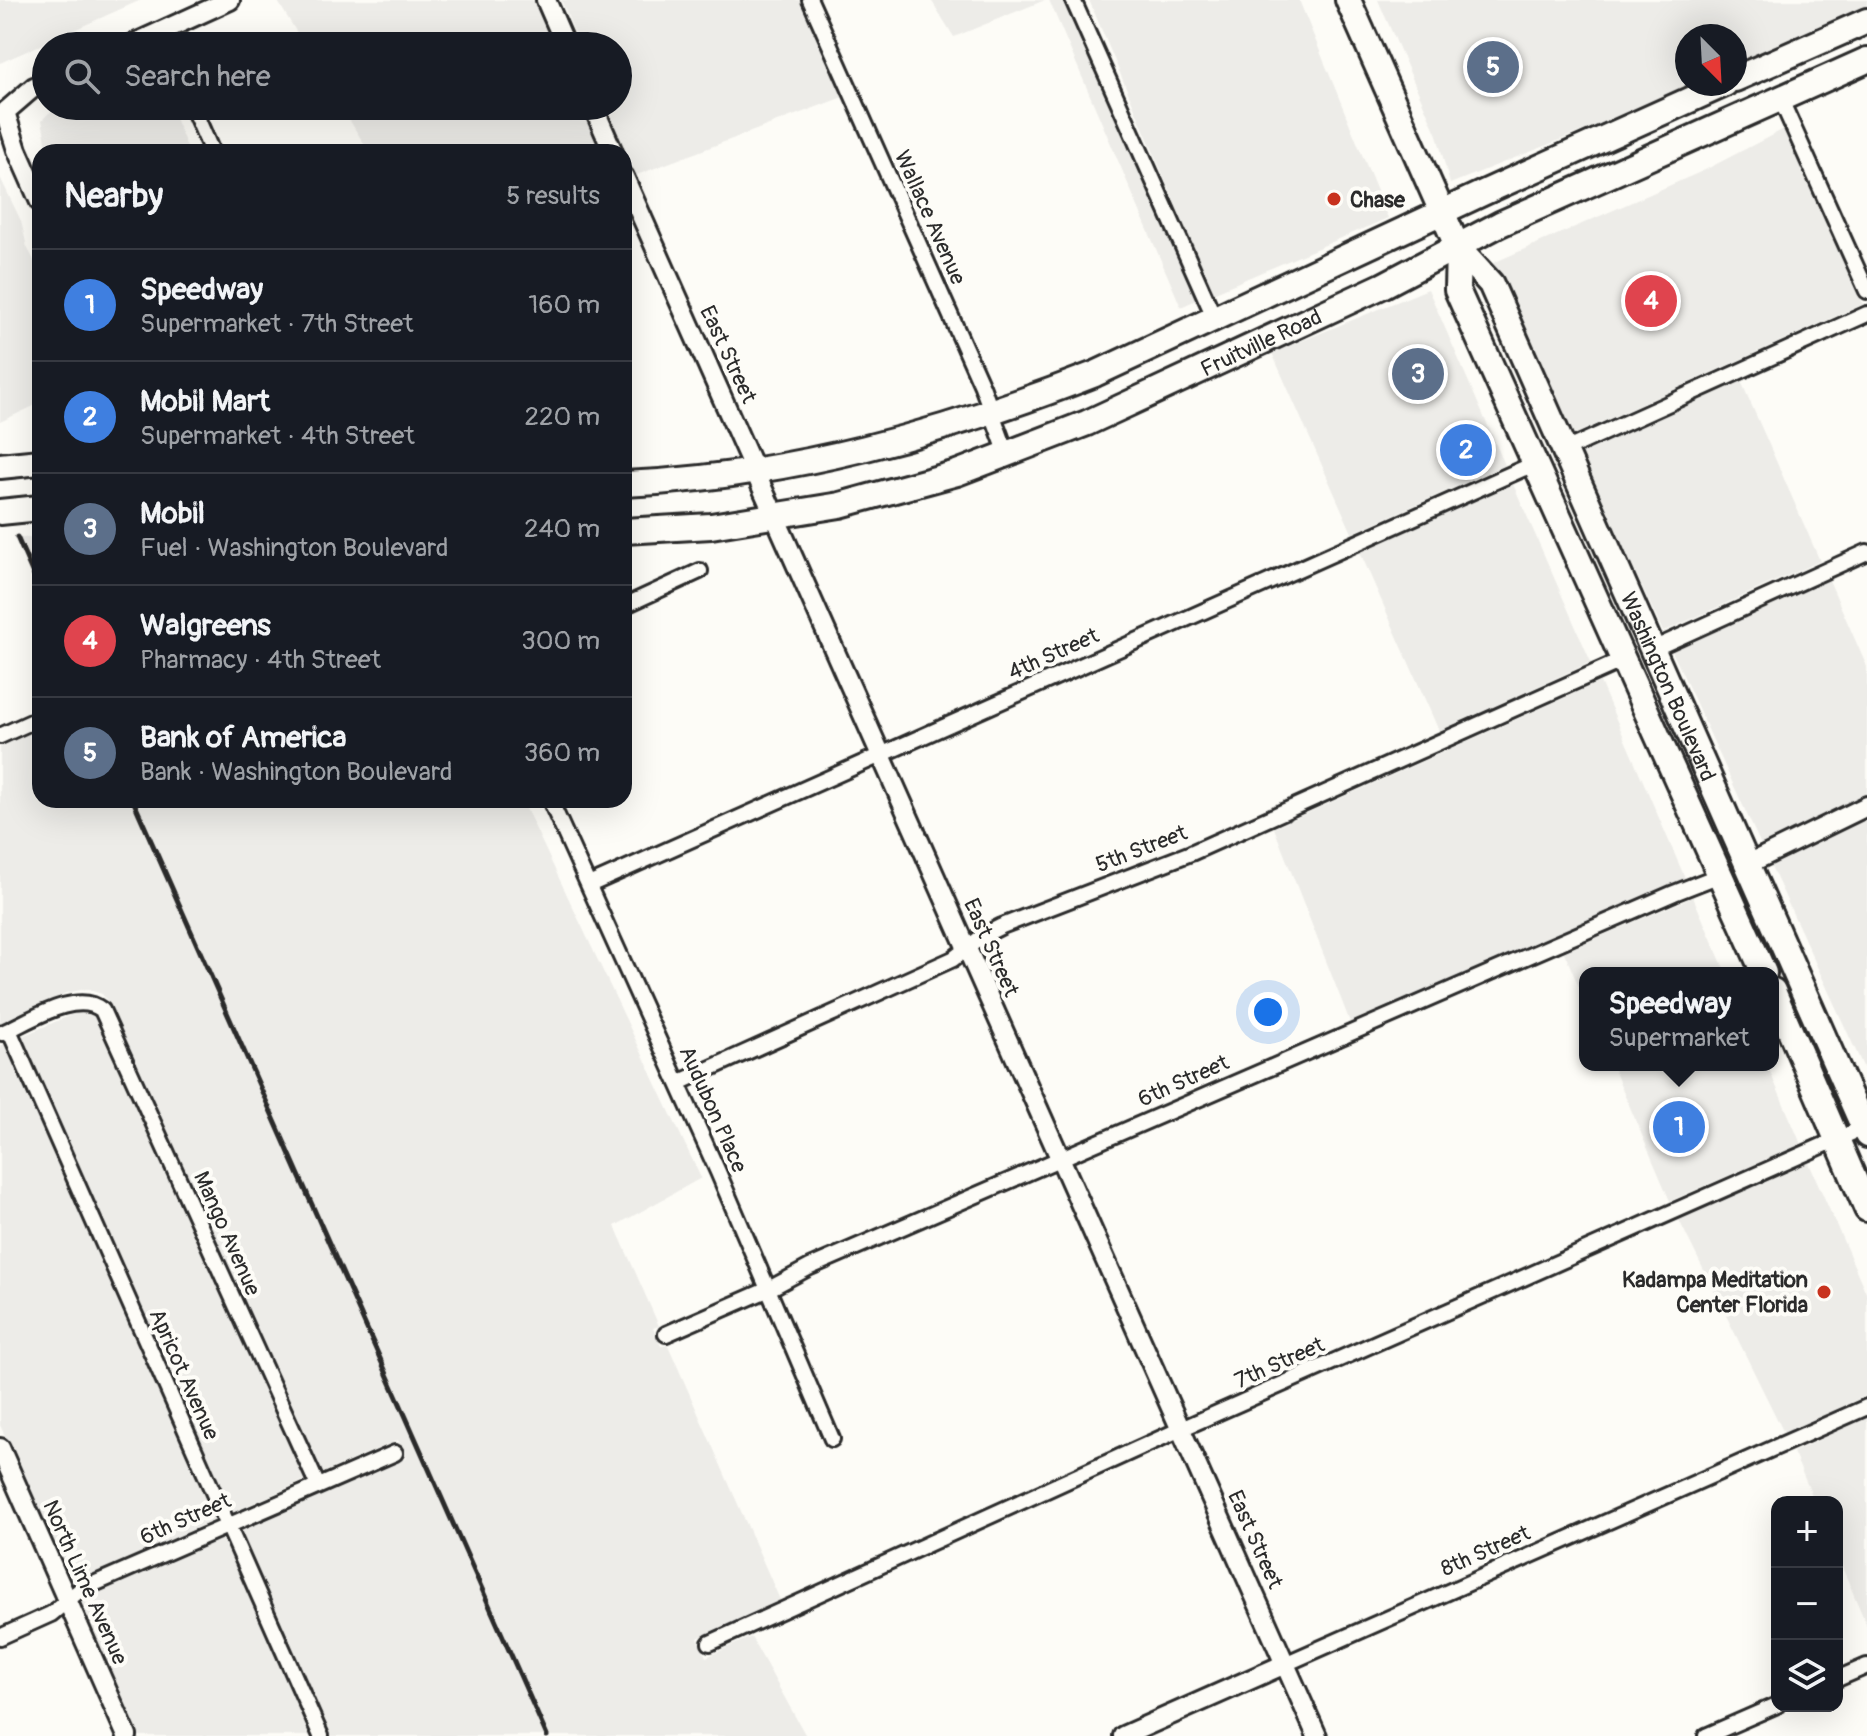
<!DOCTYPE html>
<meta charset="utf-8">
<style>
:root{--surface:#171b24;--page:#242831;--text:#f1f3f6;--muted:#9ea1a6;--line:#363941;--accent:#c8321e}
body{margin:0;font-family:Pangolin,sans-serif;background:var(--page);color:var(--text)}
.controls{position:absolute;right:24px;bottom:24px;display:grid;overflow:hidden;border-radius:16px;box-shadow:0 8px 32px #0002}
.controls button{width:72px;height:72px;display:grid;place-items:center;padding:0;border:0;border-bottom:2px solid var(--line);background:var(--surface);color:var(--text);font:40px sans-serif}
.compass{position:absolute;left:1675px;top:24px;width:72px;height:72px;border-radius:50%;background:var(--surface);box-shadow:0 8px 32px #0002;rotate:156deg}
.you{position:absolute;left:1268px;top:1012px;width:28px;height:28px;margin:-20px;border:6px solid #fff;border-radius:50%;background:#1a73e8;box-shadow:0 0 0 12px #1a73e833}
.badge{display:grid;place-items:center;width:52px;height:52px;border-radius:50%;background:var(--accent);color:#fff;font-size:26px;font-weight:700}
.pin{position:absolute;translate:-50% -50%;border:4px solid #fff;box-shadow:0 2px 8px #0006}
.popup{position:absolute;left:1579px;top:967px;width:200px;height:104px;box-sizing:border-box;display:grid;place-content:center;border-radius:16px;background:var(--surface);filter:drop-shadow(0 2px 6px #0005);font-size:26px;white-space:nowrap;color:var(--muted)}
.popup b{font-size:30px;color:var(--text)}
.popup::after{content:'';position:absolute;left:50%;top:100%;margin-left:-16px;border:16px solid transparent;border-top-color:var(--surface)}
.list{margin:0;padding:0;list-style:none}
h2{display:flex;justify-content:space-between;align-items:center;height:104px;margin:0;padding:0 32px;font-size:34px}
h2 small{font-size:26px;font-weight:400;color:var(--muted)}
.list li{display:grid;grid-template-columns:52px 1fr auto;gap:24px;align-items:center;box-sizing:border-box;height:112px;padding:0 32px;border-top:2px solid var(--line)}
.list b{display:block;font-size:30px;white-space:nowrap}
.list p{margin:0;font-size:26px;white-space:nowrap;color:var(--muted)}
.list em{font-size:26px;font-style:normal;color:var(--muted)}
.icon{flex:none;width:44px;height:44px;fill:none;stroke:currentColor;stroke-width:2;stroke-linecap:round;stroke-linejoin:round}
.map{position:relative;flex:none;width:1867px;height:1736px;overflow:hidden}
.search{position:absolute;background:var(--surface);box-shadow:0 8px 32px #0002;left:32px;top:32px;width:600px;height:88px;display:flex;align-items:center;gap:20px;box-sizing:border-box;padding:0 28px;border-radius:44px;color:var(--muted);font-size:30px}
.panel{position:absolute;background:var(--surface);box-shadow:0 8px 32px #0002;left:32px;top:144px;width:600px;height:664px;border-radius:24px}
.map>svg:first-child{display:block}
.built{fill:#edece8}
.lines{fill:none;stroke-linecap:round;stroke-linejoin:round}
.minor-casing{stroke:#2b2b2b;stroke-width:20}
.tertiary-casing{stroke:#2b2b2b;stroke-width:24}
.primary-casing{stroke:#2b2b2b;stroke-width:30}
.minor{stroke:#fdfcf7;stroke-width:14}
.tertiary{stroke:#fdfcf7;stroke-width:18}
.primary{stroke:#fdfcf7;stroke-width:24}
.rail{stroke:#2b2b2b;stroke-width:5}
.poi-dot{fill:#c8321e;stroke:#fdfcf7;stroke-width:3}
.labels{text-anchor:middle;stroke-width:8;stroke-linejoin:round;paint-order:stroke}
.poi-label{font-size:22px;font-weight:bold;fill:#2b2b2b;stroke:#fdfcf7;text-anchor:start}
.street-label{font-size:22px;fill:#2b2b2b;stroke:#fdfcf7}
</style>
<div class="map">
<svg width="1867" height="1736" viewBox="0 0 1867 1736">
<rect width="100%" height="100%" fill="#fdfcf7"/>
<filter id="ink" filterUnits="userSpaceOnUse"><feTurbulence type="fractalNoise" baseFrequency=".0125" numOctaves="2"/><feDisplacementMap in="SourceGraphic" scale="16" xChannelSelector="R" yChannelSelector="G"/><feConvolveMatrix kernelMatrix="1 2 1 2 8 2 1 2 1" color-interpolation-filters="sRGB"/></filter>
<g filter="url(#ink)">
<path class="built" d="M 0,0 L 141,0 L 0,63 Z
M 277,0 L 536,0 L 556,46 L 305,46 Z
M 561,0 L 800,0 L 843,97 L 634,176 L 605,106 L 618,106 L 618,46 L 580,46 Z
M 931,0 L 1045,0 L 954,37 Z
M 1049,0 L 1063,0 L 1196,300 L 1181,307 Z
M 1089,0 L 1299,0 L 1388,218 L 1213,293 Z
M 1378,0 L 1867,0 L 1867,10 L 1735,68 L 1735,36 L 1687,36 L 1687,84 L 1699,84 L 1450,184 L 1437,135 Z
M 64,106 L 170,106 L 189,152 L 48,152 L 42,120 L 49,113 Z
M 341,106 L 583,106 L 603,152 L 369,152 Z
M 1784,129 L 1863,304 L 1573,435 L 1493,263 L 1705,170 Z
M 0,177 L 21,221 L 27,247 L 40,272 L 40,403 L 0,422 Z
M 1428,289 L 1505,465 L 1352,533 L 1272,353 Z
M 1741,381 L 1820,561 L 1663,632 L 1581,454 Z
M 1513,484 L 1591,662 L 1439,731 L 1360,552 Z
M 40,537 L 40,596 L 14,538 Z
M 1829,580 L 1867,667 L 1867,794 L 1761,845 L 1672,651 Z
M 1600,682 L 1685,878 L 1350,1022 L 1274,828 Z
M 40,729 L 40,800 L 522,800 L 701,1178 L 615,1226 L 659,1326 L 653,1328 L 661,1346 L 668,1345 L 780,1600 L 698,1638 L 706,1657 L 751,1637 L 806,1736 L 331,1736 L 241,1531 L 407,1458 L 398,1440 L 322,1473 L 111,1006 L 102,994 L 86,989 L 66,993 L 0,1023 L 0,747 Z
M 1867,817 L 1867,1075 L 1770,864 Z
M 1693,897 L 1726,973 L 1585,973 L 1585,1001 L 1564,952 Z
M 78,1012 L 95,1016 L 305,1480 L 233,1512 L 22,1036 Z
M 5,1044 L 216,1519 L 71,1585 L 0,1425 L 0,1046 Z
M 1612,1065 L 1767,1065 L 1801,1144 L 1670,1201 Z
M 1809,1163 L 1867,1295 L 1867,1395 L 1784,1433 L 1679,1220 Z
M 1867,1418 L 1867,1626 L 1837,1555 L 1837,1502 L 1815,1502 L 1793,1452 Z
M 224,1538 L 302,1716 L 311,1736 L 138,1736 L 79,1604 L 85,1599 Z"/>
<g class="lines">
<defs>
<path id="minor" d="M 810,0 L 982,386 L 1007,454
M 1073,0 L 1215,319
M 1780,98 L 1867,291
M 192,106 L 212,152
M 1563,451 L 1867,314
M 624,606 L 700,571
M 1653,649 L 1867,552
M 0,736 L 40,718
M 550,800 L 718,1172 L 832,1439
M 589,885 L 1536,463
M 9,1030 L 321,1736
M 2,1033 C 28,1022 77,989 102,1010 L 318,1486
M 678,1083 L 953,959 L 984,935 L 1002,926 L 1191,853 L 1623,660
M 666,1334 L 769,1289 L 810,1267 L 1674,893 L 1720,875
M 0,1637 L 51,1614 L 80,1590 L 395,1453
M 710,1643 L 1181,1429 L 1867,1126
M 1285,1664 L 1867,1407
M 1837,1679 L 1867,1666
M 1706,1736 L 1777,1705"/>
<path id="tertiary" d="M 546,0 L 566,46
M 129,46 L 230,0
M 593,106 L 613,152
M 624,177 L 1317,1736
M 40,202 L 17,150 L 5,112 L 34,87 L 46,82
M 1748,864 L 1867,806
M 0,1448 L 127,1736
M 1123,1736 L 1285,1664"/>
<g id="primary">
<path id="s1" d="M 1348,0 L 1458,248 L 1491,284 L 1867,1135"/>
<path d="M 1735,79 L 1867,21"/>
<path d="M 1458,248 L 1457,290 L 1764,973"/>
<path d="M 0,466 L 40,462"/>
<path d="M 624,484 C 787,477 944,433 1095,374 L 1485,192 L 1725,84"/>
<path d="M 0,512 L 40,508"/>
<path id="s2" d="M 624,531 L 711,526 L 840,505 L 957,473 L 1087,423 L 1382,286 L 1500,224 L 1867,60"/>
<path d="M 1773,991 L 1867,1209"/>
</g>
</defs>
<use href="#minor" class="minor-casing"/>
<use href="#tertiary" class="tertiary-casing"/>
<use href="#primary" class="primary-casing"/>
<use href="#minor" class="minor"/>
<use href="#tertiary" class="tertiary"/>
<use href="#primary" class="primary"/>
<path class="rail" d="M 17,537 L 40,590
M 133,800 L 547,1736"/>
</g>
</g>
<g class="poi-dot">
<circle cx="1334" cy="199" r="8"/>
<circle cx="1824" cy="1292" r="8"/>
</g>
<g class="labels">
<g class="poi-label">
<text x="1350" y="207">Chase</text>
<text x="1808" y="1287" text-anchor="end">Kadampa Meditation<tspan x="1808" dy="25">Center Florida</tspan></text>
</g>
<g class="street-label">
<text transform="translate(931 217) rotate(66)" y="8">Wallace Avenue</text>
<text dy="8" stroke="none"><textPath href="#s2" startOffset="670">Fruitville Road</textPath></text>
<text transform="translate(729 354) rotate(65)" y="8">East Street</text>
<text transform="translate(1053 653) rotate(-24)" y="8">4th Street</text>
<text dy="8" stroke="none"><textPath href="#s1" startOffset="760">Washington Boulevard</textPath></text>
<text transform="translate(1141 848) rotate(-21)" y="8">5th Street</text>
<text transform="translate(992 947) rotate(66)" y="8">East Street</text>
<text transform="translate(1183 1080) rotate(-24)" y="8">6th Street</text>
<text transform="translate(714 1109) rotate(66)" y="8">Audubon Place</text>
<text transform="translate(228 1233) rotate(66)" y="8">Mango Avenue</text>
<text transform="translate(1279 1362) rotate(-24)" y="8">7th Street</text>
<text transform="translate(185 1374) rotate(66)" y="8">Apricot Avenue</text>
<text transform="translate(185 1518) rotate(-24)" y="8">6th Street</text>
<text transform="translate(1256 1539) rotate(66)" y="8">East Street</text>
<text transform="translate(1485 1550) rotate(-24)" y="8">8th Street</text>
<text transform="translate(86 1582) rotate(66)" y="8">North Lime Avenue</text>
</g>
</g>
</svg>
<div class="controls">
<button>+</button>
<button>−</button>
<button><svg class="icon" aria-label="layers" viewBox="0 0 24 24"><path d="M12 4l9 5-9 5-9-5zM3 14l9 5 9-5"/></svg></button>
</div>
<svg class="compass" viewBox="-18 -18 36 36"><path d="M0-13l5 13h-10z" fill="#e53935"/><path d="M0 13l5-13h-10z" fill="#9ea1a6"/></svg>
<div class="you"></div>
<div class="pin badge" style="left:1679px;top:1127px;background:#3f7fe0">1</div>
<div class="popup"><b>Speedway</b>Supermarket</div>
<div class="pin badge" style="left:1466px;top:450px;background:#3f7fe0">2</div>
<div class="pin badge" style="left:1418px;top:374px;background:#5c6f8a">3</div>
<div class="pin badge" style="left:1651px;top:301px;background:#e0444e">4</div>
<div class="pin badge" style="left:1493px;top:67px;background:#5c6f8a">5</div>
<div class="search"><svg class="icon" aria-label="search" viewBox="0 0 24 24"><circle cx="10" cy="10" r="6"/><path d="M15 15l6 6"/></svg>Search here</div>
<section class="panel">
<h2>Nearby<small>5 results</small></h2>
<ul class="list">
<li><span class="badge" style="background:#3f7fe0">1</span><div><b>Speedway</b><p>Supermarket · 7th Street</p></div><em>160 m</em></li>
<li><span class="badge" style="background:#3f7fe0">2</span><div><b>Mobil Mart</b><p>Supermarket · 4th Street</p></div><em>220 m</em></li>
<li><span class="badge" style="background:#5c6f8a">3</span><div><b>Mobil</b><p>Fuel · Washington Boulevard</p></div><em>240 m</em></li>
<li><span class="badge" style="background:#e0444e">4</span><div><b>Walgreens</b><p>Pharmacy · 4th Street</p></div><em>300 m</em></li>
<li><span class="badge" style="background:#5c6f8a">5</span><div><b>Bank of America</b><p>Bank · Washington Boulevard</p></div><em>360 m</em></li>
</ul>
</section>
</div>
